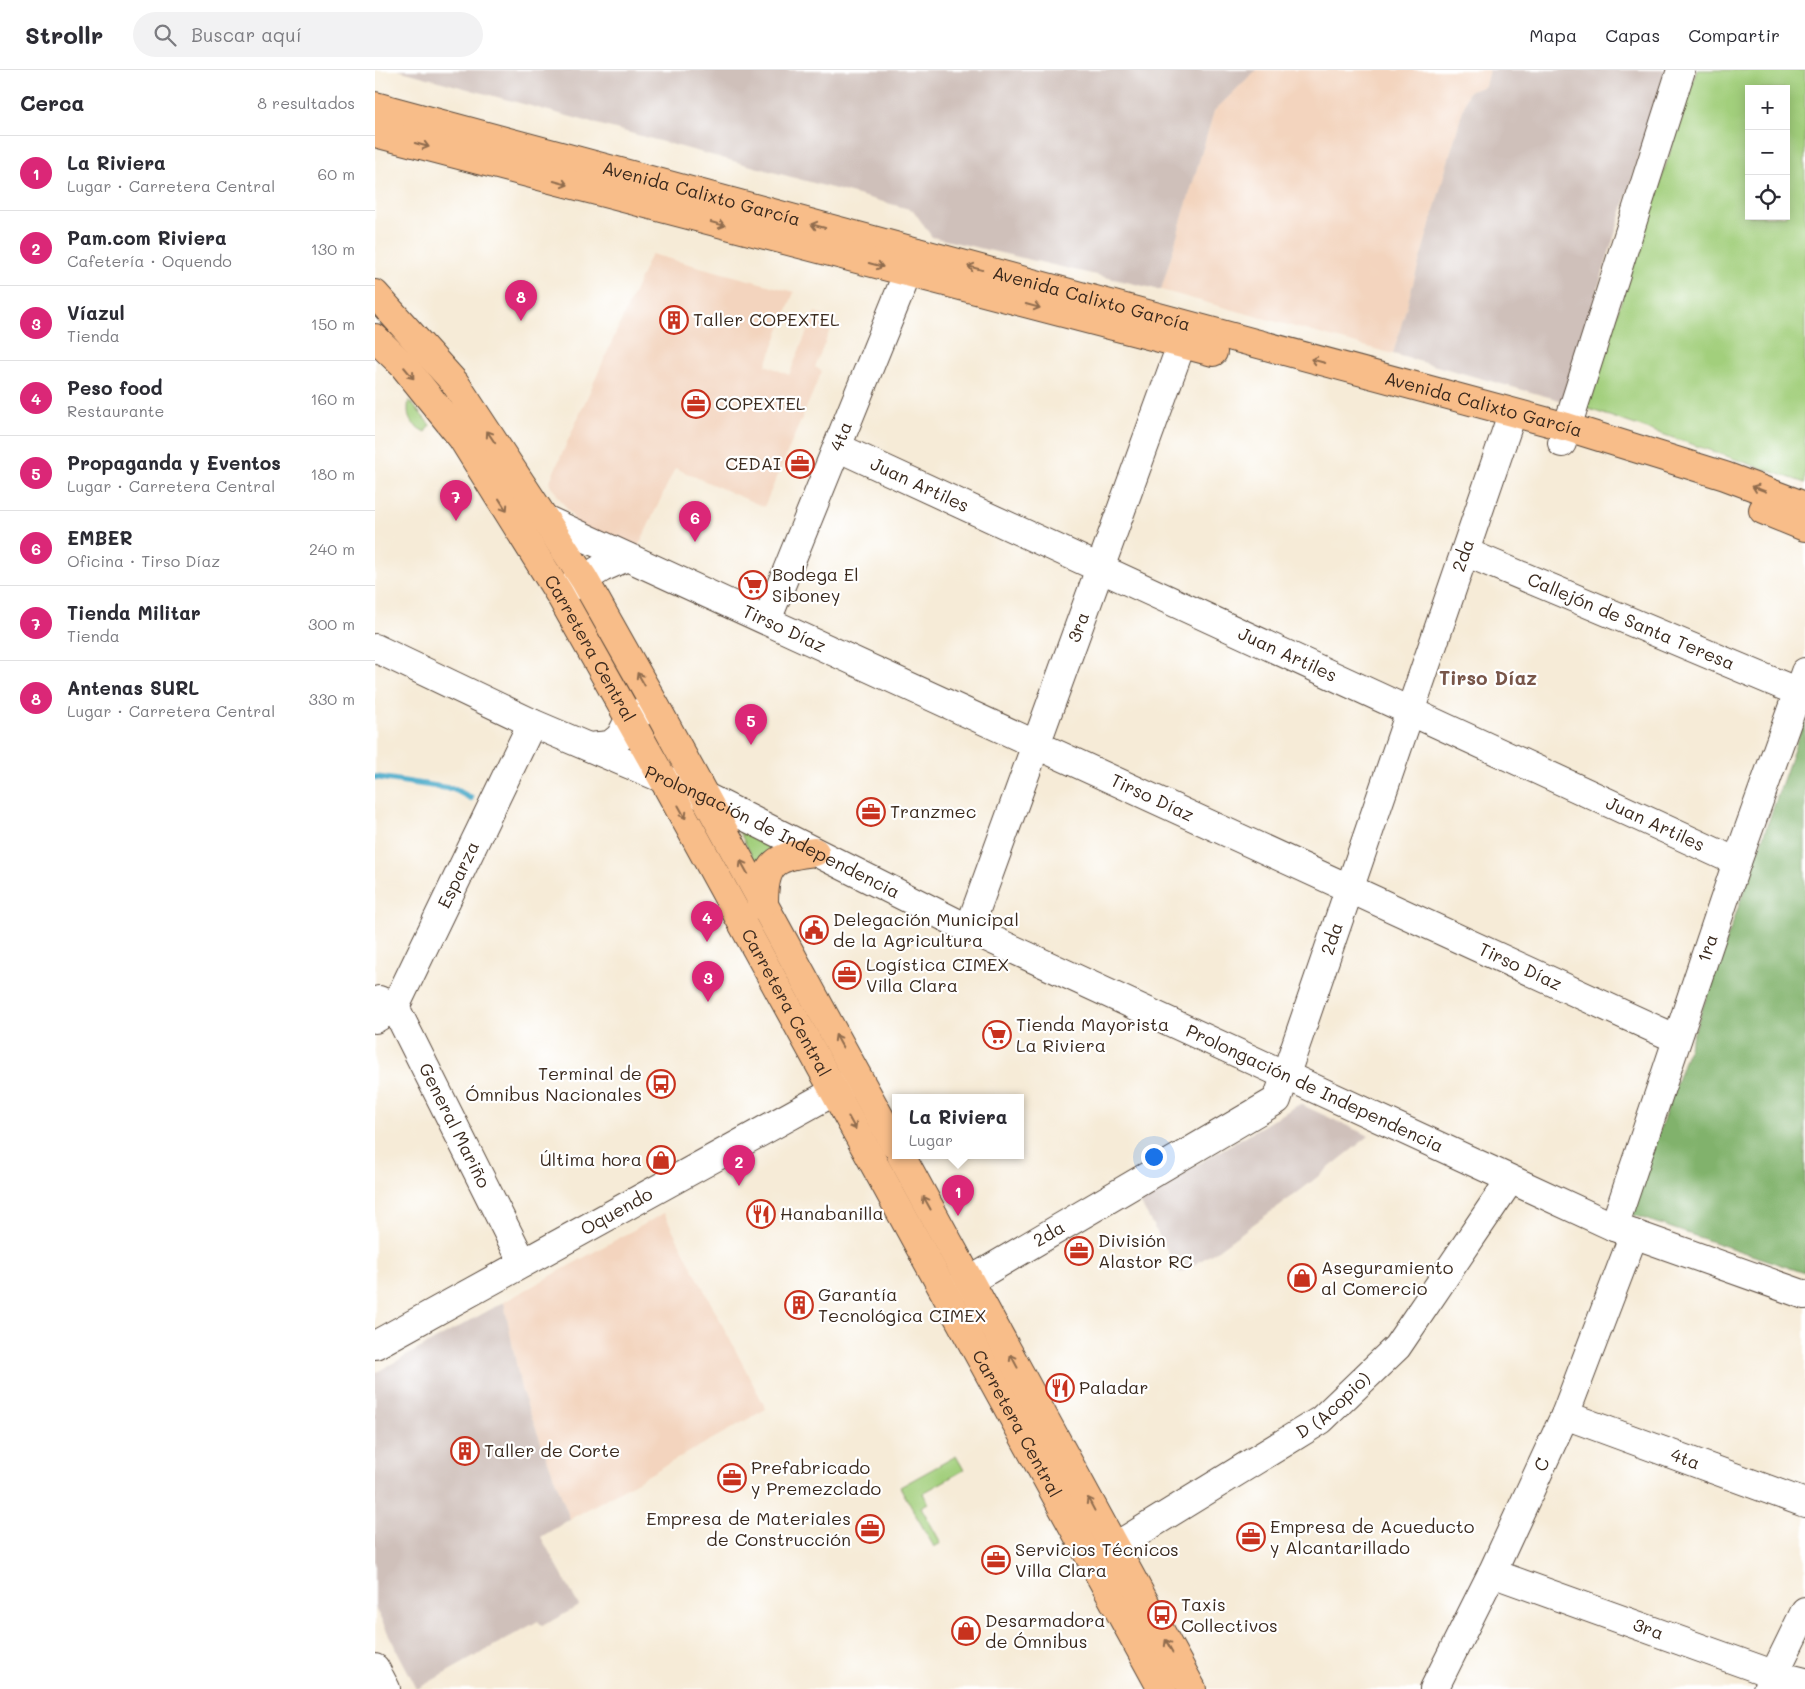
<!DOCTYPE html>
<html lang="es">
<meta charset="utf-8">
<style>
:root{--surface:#fff;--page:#f2f2f3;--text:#2b2b33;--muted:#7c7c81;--line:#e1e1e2;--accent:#db2777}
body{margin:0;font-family:Mali,sans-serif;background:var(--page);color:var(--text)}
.controls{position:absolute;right:15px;top:15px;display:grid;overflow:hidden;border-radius:0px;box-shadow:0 2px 12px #0003}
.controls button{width:45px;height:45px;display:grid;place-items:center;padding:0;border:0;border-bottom:1px solid var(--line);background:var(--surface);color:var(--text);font:25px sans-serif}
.you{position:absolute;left:778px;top:1086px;width:18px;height:18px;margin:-12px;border:4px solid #fff;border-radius:50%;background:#1a73e8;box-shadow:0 0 0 8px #1a73e833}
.badge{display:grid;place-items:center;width:32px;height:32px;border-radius:50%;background:var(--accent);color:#fff;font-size:16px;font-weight:700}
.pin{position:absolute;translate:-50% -41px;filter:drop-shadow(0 1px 2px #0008)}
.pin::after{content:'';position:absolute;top:26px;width:18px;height:15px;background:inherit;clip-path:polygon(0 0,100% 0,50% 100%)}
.popup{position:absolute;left:517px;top:1024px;width:132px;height:65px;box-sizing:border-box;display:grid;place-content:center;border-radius:0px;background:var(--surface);filter:drop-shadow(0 1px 4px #0005);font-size:16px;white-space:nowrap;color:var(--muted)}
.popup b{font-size:19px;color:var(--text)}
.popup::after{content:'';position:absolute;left:50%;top:100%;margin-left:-10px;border:10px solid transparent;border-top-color:var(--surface)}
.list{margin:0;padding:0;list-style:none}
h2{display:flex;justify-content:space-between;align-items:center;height:65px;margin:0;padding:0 20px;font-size:21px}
h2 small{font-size:16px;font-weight:400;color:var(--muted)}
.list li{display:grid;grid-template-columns:32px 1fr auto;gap:15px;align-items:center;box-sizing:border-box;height:75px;padding:0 20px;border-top:1px solid var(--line)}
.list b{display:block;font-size:19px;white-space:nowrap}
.list p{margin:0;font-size:16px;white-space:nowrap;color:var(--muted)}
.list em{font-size:16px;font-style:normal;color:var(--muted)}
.icon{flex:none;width:28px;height:28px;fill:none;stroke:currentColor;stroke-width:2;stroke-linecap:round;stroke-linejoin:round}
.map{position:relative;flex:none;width:1430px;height:1619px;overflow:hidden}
header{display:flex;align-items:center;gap:30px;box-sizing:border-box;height:70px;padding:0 25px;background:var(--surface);border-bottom:1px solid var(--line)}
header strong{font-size:24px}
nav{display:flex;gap:28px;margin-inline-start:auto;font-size:18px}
.search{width:350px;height:45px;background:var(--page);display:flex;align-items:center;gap:12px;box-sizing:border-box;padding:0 18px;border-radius:28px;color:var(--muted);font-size:19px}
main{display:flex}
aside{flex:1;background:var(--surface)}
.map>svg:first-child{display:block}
.built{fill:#f3d4be}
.industrial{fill:#cfc0ba}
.green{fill:#a2cf7c;stroke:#6e7c4d;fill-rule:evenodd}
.forest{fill:#81b26c;stroke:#5e6e45}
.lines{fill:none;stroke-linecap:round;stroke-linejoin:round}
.stream{stroke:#4aaac9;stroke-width:6}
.minor-casing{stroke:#57473a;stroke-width:30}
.major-casing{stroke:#57473a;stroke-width:30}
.minor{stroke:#fff;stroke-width:28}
.major{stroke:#f8bd89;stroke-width:28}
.oneway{stroke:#906c4e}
.labels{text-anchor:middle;stroke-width:4.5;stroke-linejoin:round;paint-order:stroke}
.street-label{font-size:18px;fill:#3b2a1e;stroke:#fff}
.poi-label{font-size:18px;fill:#3b2a1e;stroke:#fff;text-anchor:start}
.neighbourhood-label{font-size:19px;font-weight:bold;fill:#785649;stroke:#fff}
</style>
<header>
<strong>Strollr</strong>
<div class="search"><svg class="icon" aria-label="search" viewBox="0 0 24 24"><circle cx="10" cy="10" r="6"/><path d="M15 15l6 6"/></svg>Buscar aquí</div>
<nav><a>Mapa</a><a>Capas</a><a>Compartir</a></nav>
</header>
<main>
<aside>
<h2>Cerca<small>8 resultados</small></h2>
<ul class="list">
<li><span class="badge">1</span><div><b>La Riviera</b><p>Lugar · Carretera Central</p></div><em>60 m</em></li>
<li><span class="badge">2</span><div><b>Pam.com Riviera</b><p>Cafetería · Oquendo</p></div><em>130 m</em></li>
<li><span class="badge">3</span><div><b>Víazul</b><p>Tienda</p></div><em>150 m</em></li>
<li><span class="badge">4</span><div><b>Peso food</b><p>Restaurante</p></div><em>160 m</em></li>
<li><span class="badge">5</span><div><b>Propaganda y Eventos</b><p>Lugar · Carretera Central</p></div><em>180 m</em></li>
<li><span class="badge">6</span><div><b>EMBER</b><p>Oficina · Tirso Díaz</p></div><em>240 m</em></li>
<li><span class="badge">7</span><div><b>Tienda Militar</b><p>Tienda</p></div><em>300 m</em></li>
<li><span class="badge">8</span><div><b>Antenas SURL</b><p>Lugar · Carretera Central</p></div><em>330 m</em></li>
</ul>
</aside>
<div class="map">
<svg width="1430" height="1619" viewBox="0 0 1430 1619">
<rect width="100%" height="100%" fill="#fff"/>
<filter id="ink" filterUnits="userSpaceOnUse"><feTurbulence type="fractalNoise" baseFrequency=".02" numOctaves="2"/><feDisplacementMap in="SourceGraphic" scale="10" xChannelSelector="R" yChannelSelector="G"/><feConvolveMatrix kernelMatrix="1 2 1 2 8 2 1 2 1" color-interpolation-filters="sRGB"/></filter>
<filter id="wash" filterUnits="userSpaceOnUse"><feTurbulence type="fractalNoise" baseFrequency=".0096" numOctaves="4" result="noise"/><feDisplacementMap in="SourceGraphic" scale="20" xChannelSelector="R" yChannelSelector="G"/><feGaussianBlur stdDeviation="1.12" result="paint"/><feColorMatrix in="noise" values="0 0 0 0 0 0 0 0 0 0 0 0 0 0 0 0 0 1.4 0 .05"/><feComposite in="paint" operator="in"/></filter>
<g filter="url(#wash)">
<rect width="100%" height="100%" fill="#f6ebd7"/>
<path class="built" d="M 881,0 L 1114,0 L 1110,16 L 1093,22 L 1018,284 L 786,220 L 839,41 Z
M 276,184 L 419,222 L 391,295 L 414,305 L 440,242 L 459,250 L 440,297 L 447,301 L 389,437 L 300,398 L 261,482 L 203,455 L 174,413 Z
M 289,1143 L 391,1339 L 195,1449 L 146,1319 L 129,1232 Z"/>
<path class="industrial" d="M 23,0 L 881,0 L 839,41 L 786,220 L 557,167 L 538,140 Z
M 1114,0 L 1291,0 L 1188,331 L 1018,284 L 1093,22 L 1110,16 Z
M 925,1034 L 994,1066 L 926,1120 L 840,1182 L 805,1203 L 763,1129 Z
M 129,1232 L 146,1319 L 195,1449 L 166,1467 L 204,1536 L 167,1556 L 163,1551 L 42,1619 L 0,1538 L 0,1303 Z"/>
<path class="green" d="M 1322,0 L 1430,0 L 1430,413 L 1211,338 ZM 1374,19 L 1411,19 L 1411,146 L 1374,146 Z
M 34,330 L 55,355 L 50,362 C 35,354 31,347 34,330 Z
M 360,754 L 402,773 L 390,783 L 382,795 Z
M 581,1386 L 589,1400 L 548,1423 L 553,1433 L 546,1437 L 566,1473 L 559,1477 L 525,1417 Z"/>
<path class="forest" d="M 1430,648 L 1430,1203 L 1255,1144 Z"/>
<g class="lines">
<path class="stream" d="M 0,707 L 79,719 L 96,728"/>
</g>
</g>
<g filter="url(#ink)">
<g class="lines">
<defs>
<g id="minor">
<path d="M 1187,373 L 1306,0"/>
<path id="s1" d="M 462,377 L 1362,792"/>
<path id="s2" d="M 172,450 L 1302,969"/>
<path id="s3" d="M 1090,482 L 1423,622"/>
<path d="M 188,522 L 227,498 L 252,487"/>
<path id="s4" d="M 392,550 L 541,182"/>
<path id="s5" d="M 0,578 L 157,653 L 331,727 L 594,859 L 1239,1157 L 1430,1225"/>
<path d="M 214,677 L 235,675 L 245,667 L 255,648 L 274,638"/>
<path id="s6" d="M 594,859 L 813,256"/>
<path id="s7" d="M 4,930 L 20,937 L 148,1193"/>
<path id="s8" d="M 0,949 L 20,937 L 157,653"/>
<path id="s9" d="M 1239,1157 L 1362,792 L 1430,602"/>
<path id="s10" d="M 574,1223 L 902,1030 L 1137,344"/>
<path id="s11" d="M 0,1275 L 480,1010"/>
<path id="s12" d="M 1190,1345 L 1430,1433"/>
<path id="s13" d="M 720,1489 L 946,1350 L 1022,1277 L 1135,1110"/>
<path id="s14" d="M 1117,1503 L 1398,1604 L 1430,1612"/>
<path d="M 0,1598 L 11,1619"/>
<path id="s15" d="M 1059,1619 L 1117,1503 L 1190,1345 L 1259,1164"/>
<path d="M 1392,1619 L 1430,1541"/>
</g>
<g id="major">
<path id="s16" d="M 0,36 L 1192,357 L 1350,406 L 1430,436"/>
<path d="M 0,63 L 838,282"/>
<path d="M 0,224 L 80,313 L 209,509 L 280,635 L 520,1075"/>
<path id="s17" d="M 0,268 L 28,295 L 87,368 L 185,525 L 288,709 L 787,1619"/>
<path d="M 1388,440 L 1430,457"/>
<path d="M 385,836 L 389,833 C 389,792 401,786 440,782"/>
<path d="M 526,1085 L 817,1619"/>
</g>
</defs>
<use href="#minor" class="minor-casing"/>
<use href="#major" class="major-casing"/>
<use href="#minor" class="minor"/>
<use href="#major" class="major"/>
</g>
<defs><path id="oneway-shaft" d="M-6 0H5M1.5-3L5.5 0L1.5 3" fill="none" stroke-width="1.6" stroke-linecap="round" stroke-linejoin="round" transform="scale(1.25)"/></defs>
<g class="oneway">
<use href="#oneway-shaft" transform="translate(47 75) rotate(16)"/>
<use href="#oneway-shaft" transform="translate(186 113) rotate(15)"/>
<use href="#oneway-shaft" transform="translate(343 154) rotate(15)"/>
<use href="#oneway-shaft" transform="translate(443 156) rotate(-165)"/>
<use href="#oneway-shaft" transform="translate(501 195) rotate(15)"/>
<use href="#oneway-shaft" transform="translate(600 198) rotate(-165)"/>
<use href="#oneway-shaft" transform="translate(658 236) rotate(15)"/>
<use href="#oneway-shaft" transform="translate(943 291) rotate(-165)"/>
<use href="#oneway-shaft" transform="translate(34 303) rotate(50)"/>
<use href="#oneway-shaft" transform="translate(116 367) rotate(-124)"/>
<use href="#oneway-shaft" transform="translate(1384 419) rotate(-159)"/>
<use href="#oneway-shaft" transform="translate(128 435) rotate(58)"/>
<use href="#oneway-shaft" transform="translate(266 609) rotate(-120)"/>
<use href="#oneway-shaft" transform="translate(307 742) rotate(61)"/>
<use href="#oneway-shaft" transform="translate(369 797) rotate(-119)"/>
<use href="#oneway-shaft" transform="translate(464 971) rotate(-119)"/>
<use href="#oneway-shaft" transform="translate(477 1053) rotate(61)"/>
<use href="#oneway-shaft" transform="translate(552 1133) rotate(-119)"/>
<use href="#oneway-shaft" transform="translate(639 1291) rotate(-118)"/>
<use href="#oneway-shaft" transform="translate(716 1434) rotate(-118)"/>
<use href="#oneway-shaft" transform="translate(794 1576) rotate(-119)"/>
</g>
</g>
<defs>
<symbol id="building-ring" viewBox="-11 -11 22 22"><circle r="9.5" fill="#fff" stroke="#c8321e" stroke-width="1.5"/><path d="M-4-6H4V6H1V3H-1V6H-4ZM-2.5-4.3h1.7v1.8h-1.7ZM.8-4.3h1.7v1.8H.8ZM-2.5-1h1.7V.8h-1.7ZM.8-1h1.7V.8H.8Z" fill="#c8321e"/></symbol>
<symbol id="office-ring" viewBox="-11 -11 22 22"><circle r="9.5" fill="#fff" stroke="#c8321e" stroke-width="1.5"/><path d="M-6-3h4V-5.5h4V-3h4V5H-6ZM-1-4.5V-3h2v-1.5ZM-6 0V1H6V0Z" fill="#c8321e"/></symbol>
<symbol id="supermarket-ring" viewBox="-11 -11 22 22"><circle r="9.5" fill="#fff" stroke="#c8321e" stroke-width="1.5"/><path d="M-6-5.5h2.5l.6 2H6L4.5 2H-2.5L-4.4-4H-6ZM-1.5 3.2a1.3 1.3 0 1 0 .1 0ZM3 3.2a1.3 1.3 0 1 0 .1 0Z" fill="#c8321e"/></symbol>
<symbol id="civic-ring" viewBox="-11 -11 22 22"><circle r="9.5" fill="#fff" stroke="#c8321e" stroke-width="1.5"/><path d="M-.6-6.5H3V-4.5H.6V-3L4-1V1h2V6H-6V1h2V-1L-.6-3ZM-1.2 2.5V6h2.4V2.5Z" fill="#c8321e"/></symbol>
<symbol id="bus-ring" viewBox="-11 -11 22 22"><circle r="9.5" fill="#fff" stroke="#c8321e" stroke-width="1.5"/><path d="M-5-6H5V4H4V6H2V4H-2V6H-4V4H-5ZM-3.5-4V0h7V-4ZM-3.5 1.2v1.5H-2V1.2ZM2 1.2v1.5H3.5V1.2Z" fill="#c8321e"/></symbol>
<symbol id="shop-ring" viewBox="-11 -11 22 22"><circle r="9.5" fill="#fff" stroke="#c8321e" stroke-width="1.5"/><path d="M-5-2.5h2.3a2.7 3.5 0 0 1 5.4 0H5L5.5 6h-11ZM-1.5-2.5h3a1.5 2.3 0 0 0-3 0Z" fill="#c8321e"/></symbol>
<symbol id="restaurant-ring" viewBox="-11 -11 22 22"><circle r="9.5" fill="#fff" stroke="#c8321e" stroke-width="1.5"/><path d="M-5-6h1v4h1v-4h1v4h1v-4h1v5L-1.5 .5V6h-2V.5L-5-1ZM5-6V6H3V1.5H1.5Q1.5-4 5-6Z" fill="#c8321e"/></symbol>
</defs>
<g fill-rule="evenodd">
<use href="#building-ring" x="283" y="234" width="32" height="32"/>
<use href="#office-ring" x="305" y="318" width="32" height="32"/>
<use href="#office-ring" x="409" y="378" width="32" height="32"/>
<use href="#supermarket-ring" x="362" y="499" width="32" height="32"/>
<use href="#office-ring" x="480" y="726" width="32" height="32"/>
<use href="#civic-ring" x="423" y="844" width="32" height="32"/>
<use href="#office-ring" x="456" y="889" width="32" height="32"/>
<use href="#supermarket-ring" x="606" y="949" width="32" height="32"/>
<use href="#bus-ring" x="270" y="998" width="32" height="32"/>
<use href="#shop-ring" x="270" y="1074" width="32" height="32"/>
<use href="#restaurant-ring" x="370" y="1128" width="32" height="32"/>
<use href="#office-ring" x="688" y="1165" width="32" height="32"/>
<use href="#shop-ring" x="911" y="1192" width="32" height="32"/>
<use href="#building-ring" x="408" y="1219" width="32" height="32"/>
<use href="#restaurant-ring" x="669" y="1302" width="32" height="32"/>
<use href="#building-ring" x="74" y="1365" width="32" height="32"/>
<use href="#office-ring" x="341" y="1392" width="32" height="32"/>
<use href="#office-ring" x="479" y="1443" width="32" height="32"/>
<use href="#office-ring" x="860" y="1451" width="32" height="32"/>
<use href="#office-ring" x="605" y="1474" width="32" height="32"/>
<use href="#bus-ring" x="771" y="1529" width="32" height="32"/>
<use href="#shop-ring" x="575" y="1545" width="32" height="32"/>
</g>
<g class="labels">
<g class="street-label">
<text dy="6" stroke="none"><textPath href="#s16" startOffset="338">Avenida Calixto García</textPath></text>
<text dy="6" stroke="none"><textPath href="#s16" startOffset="742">Avenida Calixto García</textPath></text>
<text dy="6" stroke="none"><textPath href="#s16" startOffset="1148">Avenida Calixto García</textPath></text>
<text dy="6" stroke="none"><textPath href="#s4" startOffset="198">4ta</textPath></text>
<text dy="6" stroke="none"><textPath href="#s1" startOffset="91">Juan Artiles</textPath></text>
<text dy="6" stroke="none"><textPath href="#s10" startOffset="956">2da</textPath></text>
<text dy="6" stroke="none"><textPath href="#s3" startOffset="180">Callejón de Santa Teresa</textPath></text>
<text dy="6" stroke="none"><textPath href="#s6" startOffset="321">3ra</textPath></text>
<text dy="6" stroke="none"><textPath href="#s2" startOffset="261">Tirso Díaz</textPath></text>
<text dy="6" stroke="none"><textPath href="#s17" startOffset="379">Carretera Central</textPath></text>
<text dy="6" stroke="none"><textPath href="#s1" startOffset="496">Juan Artiles</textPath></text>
<text dy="6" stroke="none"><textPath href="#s2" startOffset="666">Tirso Díaz</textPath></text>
<text dy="6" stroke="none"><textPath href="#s1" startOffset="901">Juan Artiles</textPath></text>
<text dy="6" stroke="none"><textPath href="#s5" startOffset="438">Prolongación de Independencia</textPath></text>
<text dy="6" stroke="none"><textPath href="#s8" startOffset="170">Esparza</textPath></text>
<text dy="6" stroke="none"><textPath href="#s10" startOffset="551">2da</textPath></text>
<text dy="6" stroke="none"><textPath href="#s9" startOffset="294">1ra</textPath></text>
<text dy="6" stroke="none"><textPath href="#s2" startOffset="1071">Tirso Díaz</textPath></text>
<text dy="6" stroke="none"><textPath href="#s17" startOffset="784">Carretera Central</textPath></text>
<text dy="6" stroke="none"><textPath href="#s5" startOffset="1038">Prolongación de Independencia</textPath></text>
<text dy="6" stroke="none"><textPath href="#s7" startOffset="150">General Mariño</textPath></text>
<text dy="6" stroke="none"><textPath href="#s11" startOffset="276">Oquendo</textPath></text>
<text dy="6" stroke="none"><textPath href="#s10" startOffset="116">2da</textPath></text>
<text dy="6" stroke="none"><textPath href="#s13" startOffset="284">D (Acopio)</textPath></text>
<text dy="6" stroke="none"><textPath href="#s17" startOffset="1264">Carretera Central</textPath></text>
<text dy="6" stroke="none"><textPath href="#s12" startOffset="128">4ta</textPath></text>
<text dy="6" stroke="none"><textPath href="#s15" startOffset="249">C</textPath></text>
<text dy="6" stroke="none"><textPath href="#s14" startOffset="166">3ra</textPath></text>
</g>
<g class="poi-label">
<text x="318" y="256">Taller COPEXTEL</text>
<text x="340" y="340">COPEXTEL</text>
<text x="406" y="400" text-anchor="end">CEDAI</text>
<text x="397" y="511">Bodega El<tspan x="397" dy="21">Siboney</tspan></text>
<text x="515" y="748">Tranzmec</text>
<text x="458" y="856">Delegación Municipal<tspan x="458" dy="21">de la Agricultura</tspan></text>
<text x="491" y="901">Logística CIMEX<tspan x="491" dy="21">Villa Clara</tspan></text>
<text x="641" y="961">Tienda Mayorista<tspan x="641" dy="21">La Riviera</tspan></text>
<text x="267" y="1010" text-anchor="end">Terminal de<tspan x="267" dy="21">Ómnibus Nacionales</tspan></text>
<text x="267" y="1096" text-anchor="end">Última hora</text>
<text x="405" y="1150">Hanabanilla</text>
<text x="723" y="1177">División<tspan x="723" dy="21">Alastor RC</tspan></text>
<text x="946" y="1204">Aseguramiento<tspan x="946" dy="21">al Comercio</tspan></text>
<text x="443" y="1231">Garantía<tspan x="443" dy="21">Tecnológica CIMEX</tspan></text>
<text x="704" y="1324">Paladar</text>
<text x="109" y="1387">Taller de Corte</text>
<text x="376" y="1404">Prefabricado<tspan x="376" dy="21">y Premezclado</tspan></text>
<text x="476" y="1455" text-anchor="end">Empresa de Materiales<tspan x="476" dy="21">de Construcción</tspan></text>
<text x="895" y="1463">Empresa de Acueducto<tspan x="895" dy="21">y Alcantarillado</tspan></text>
<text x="640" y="1486">Servicios Técnicos<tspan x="640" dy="21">Villa Clara</tspan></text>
<text x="806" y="1541">Taxis<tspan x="806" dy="21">Collectivos</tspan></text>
<text x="610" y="1557">Desarmadora<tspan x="610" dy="21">de Ómnibus</tspan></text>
</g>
<g class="neighbourhood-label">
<text x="1113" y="615">Tirso Díaz</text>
</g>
</g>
</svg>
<div class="controls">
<button>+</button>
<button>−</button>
<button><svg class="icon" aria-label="locate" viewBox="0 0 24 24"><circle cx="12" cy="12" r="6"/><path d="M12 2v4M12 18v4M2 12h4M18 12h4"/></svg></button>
</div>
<div class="you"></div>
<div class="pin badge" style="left:583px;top:1146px">1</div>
<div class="popup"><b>La Riviera</b>Lugar</div>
<div class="pin badge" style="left:364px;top:1116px">2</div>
<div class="pin badge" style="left:333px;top:932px">3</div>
<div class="pin badge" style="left:332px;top:872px">4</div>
<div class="pin badge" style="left:376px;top:675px">5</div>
<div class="pin badge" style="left:320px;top:472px">6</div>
<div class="pin badge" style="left:81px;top:451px">7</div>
<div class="pin badge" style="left:146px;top:251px">8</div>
</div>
</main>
